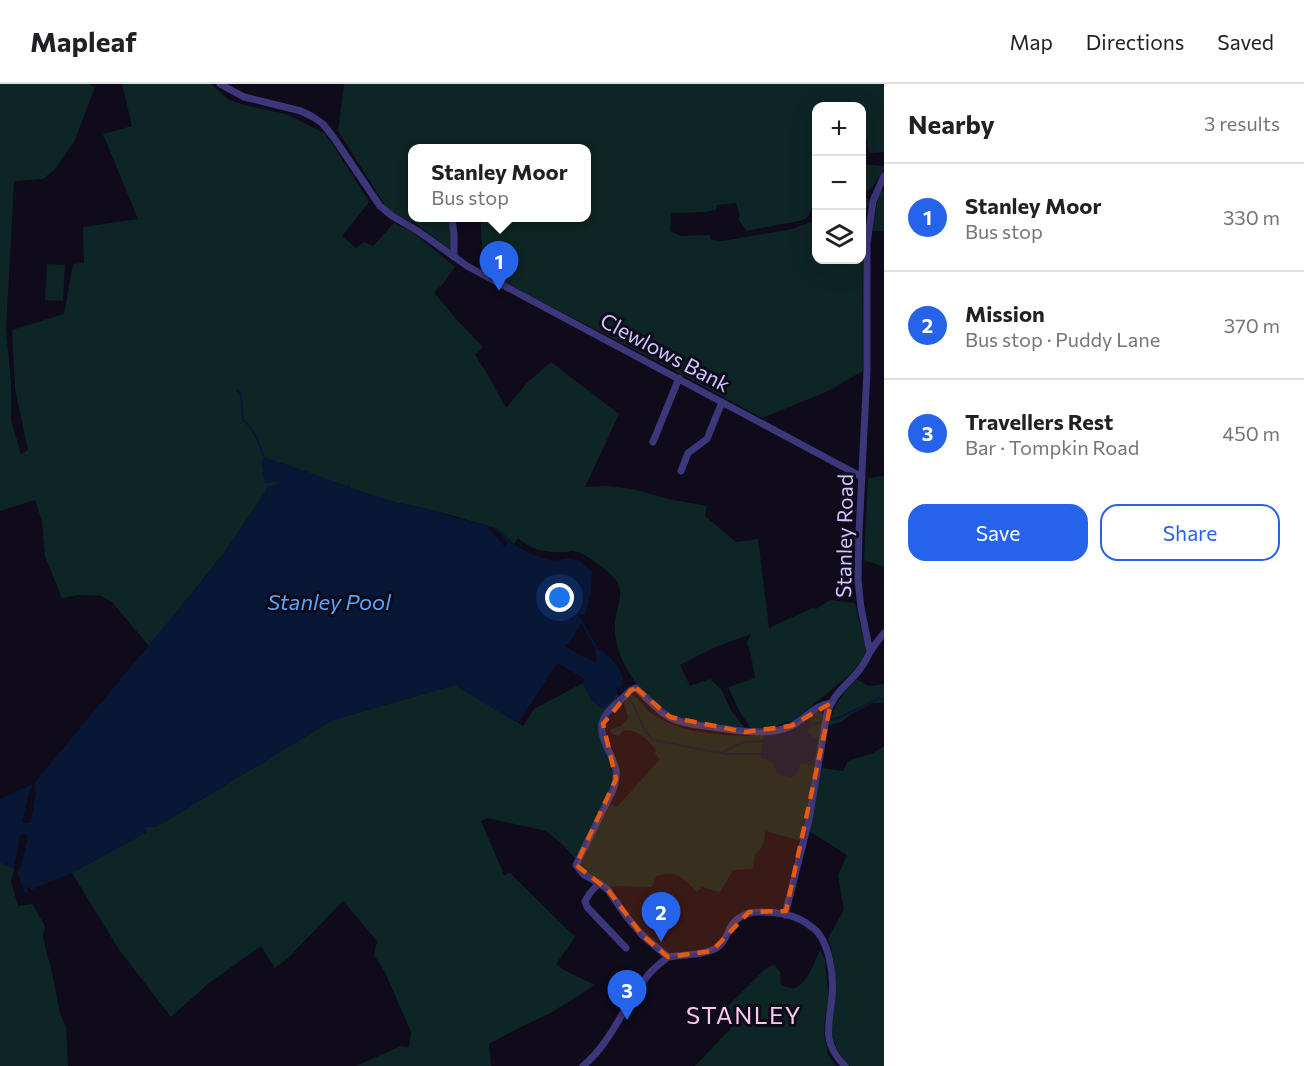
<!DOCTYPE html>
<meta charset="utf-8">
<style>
:root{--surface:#fff;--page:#f6f6f6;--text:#202124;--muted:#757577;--line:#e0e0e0;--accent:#2563eb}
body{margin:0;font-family:Commissioner,sans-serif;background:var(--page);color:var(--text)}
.controls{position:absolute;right:18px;top:18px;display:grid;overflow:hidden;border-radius:12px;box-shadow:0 6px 24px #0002}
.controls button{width:54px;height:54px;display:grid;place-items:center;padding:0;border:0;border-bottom:2px solid var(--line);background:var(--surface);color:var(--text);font:30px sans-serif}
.you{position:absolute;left:560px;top:514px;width:21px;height:21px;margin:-15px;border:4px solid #fff;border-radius:50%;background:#1a73e8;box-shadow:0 0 0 9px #1a73e833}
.badge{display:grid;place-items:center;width:39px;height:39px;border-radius:50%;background:var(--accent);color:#fff;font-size:20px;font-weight:700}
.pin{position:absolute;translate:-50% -50px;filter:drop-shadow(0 2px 3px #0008)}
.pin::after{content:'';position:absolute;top:32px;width:21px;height:18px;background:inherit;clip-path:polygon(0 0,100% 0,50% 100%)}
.popup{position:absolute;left:408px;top:60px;width:183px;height:78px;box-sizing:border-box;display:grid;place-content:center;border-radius:12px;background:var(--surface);filter:drop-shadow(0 2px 4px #0005);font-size:20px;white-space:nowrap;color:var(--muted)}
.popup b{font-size:22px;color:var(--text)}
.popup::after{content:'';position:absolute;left:50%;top:100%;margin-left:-12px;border:12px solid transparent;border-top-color:var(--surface)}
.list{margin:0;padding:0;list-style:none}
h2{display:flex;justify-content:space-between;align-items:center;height:78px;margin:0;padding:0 24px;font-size:26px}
h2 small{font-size:20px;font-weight:400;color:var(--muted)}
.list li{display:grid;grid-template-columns:39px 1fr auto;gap:18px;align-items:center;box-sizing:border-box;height:108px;padding:0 24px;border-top:2px solid var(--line)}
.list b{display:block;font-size:22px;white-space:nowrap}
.list p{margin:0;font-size:20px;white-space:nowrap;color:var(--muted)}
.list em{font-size:20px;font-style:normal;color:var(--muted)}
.actions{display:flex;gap:12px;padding:18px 24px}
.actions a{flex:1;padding:14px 0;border:2px solid var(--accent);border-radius:18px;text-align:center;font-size:21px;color:var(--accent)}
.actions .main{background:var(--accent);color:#fff}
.icon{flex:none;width:33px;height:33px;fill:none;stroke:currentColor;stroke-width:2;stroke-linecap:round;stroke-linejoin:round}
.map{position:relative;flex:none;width:884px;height:982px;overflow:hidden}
header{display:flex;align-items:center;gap:36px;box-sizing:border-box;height:84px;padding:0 30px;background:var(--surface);border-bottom:2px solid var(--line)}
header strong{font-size:28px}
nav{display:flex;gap:33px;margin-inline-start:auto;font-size:21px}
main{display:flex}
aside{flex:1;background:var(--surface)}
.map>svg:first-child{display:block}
.green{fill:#0e2525}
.water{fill:#091737}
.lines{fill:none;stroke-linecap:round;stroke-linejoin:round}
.stream{stroke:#091737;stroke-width:2}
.minor{stroke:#3c367a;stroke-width:7}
.marked{fill:#e8590c;fill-opacity:0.2;stroke:#e8590c;stroke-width:4.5;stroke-dasharray:12 8;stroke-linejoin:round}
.labels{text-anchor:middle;stroke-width:6;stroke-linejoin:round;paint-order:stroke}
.street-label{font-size:21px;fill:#cfc6fe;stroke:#0f0b1b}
.water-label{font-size:22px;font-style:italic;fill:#55a6fd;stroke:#0f0b1b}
.quarter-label{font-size:24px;letter-spacing:1.5px;fill:#fec8e8;stroke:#0f0b1b}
</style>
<header>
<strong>Mapleaf</strong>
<nav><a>Map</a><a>Directions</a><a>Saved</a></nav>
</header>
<main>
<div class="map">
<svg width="884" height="982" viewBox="0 0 884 982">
<rect width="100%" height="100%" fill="#0f0b1b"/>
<path class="green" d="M 0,0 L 88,0 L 95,3 L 74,58 L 54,86 L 43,95 L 14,97 L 6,246 L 11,297 L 11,336 L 21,370 L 28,366 L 15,305 L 12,246 L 64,230 L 73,180 L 84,179 L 83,143 L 138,135 L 103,50 L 132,42 L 122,0 L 211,0 L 229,16 L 245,21 L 286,30 L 324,49 L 333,61 L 369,118 L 342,152 L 356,164 L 364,158 L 373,162 L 394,139 L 413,148 L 455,183 L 442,201 L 434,208 L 456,235 L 483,263 L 475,271 C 487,288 496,306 506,324 L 527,299 L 551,278 L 619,330 L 585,403 L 606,402 L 634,405 L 664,414 L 707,422 L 705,432 L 736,458 L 758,455 L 769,544 L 812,524 L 816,525 L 830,516 L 855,519 L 866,566 L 862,576 L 850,590 L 795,636 L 764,645 L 751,645 L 739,626 L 728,603 L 755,594 L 751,571 L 747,559 L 751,550 L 713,564 L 680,581 L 690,602 L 710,595 L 721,605 L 731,626 L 746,646 C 726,642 705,641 686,636 C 649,626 612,578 615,539 C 616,524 626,507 615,495 C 608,486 584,468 574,467 C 570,466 569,468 565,468 C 547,469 531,466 518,454 L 514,460 L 499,446 L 493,443 C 472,438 452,431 431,426 C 418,422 404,421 391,417 C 348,404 307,387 265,374 L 265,399 L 279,397 L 279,400 L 266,407 L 224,469 L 149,562 L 112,518 L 101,512 L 79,511 L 62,514 L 45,472 L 42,437 L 35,416 L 0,427 Z
M 344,0 L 884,0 L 884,68 L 869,69 L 866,51 L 862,48 L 862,22 L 816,22 L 816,119 L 815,119 L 807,134 L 799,137 L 746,147 L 738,134 L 740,132 L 736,119 L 717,121 L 716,126 L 706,128 L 671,129 L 670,147 L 681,152 L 709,151 L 712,156 L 723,157 L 792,145 L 816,136 L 816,176 L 862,176 L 862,116 L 867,114 L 868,115 L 869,119 C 860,135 863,161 863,179 C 862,215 863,251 863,287 L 826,308 L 762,334 L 666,282 L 490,191 L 495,182 L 481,174 C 484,160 480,148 481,134 L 586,134 L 586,64 L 412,64 L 412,134 L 449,134 L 453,168 L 414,138 L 402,134 L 388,126 L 338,47 Z
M 862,80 L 884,82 L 884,85 C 876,96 874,105 862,111 Z
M 882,107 L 884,107 L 884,147 L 872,147 L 879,110 Z
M 47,180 L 65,181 L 63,217 L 45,216 Z
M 884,392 L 884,483 L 864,476 L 868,394 Z
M 857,595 C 869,603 870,603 884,600 L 884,619 L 873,619 L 850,631 L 840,639 L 829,641 C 834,620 842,610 857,595 Z
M 583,599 L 592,617 L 612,617 L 617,609 L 620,614 L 601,638 L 614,687 L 614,697 L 580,771 L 575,774 L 562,760 L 546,747 L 488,734 L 481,737 L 504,791 L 510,789 L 575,853 L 556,880 L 564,886 L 595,901 L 552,928 L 515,946 L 489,960 L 491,982 L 356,982 L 401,962 L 409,963 L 411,948 L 385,888 L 374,871 L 377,857 L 343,817 L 288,874 L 275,884 L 261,862 L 209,899 L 171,933 L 120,867 L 72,789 L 147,748 L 144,744 L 149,742 L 156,743 L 333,636 L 455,601 L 523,642 L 534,625 Z
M 632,610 C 640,615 644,624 652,630 C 683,651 728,652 764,652 L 761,674 L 800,680 L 809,650 L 807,646 L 810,643 L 819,638 L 811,638 L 804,635 L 814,629 L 819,628 L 822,630 L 823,636 L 801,757 L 765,747 C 765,757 763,765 755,770 L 753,785 L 733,786 L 720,808 L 702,803 L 697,808 C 684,795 677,785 657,792 L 653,799 L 652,803 C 638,803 623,801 609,803 C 603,799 585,791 582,784 C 579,776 605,731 611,720 L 617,723 L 660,675 L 655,670 L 656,666 C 653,661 640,649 635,648 C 632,646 628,647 624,646 L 618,652 L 612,650 L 610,646 L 621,642 L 628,634 L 624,619 L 628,612 Z
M 884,662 L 884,982 L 850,982 C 837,969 830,954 831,936 C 832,929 835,921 835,913 C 836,893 835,873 828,854 L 844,826 L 838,791 L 847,771 L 809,747 L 822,684 L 843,687 L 848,677 L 873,669 Z
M 0,778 L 14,785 L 11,798 L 18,822 L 32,820 L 45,842 L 43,853 L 46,866 L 52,888 L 60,929 L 66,943 L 68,982 L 0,982 Z
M 820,866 L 825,876 L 829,917 L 825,933 L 824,953 L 828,970 L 836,982 L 695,982 L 732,943 L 722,930 L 727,923 L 766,884 L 774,881 L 781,889 L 780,895 L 781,901 L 793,905 C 808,899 813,881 820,866 Z"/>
<path class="water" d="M 264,374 L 303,386 L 346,402 L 348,400 L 351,402 L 351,404 L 394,418 L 432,426 L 450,432 L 487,442 L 504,462 L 508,459 L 493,443 L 499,446 L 516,462 L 533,471 L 555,477 L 568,474 L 580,477 L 592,487 L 591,507 L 585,532 L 582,530 L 578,531 L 578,535 L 582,538 L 568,561 L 565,561 L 571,566 L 595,578 L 597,576 L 595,567 L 599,565 C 610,571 619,582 623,594 L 622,598 L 623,600 L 616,604 L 617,609 L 612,617 L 602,625 L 592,617 L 583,599 L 585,595 L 557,579 L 518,639 L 455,601 L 333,636 L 156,743 L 149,742 L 145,744 L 147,748 L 72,789 L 31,806 L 30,803 L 27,804 L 28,808 L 25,809 L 17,788 L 21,782 L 28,752 L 24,750 L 20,752 L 14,785 L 0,778 L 0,715 L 33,700 L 29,709 L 22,738 L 26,739 L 31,738 L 36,709 L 34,705 L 35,698 L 199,501 L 224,469 L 262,413 L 266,407 L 265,403 L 279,400 L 279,397 L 265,399 L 261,379 Z
M 804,635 L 811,638 L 819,638 L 817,641 L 810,643 L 807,646 L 809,650 L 818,656 L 813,681 L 800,680 L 797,690 L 790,694 L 777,689 L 772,678 L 761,674 L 764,652 Z"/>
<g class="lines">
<path class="stream" d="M 237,306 L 241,310 L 243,336 C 255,345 259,360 264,374
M 576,532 L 580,535 L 598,567
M 618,601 L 634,622 L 644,645 L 653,656 L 714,668 L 728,670 L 763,670
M 816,640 L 838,634 L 864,622 L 879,614 L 884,616
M 721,669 L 743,658 L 764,657"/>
<path class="minor" d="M 220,0 L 244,13 L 301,27 L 313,33 L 323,40 L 334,54 L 380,122 L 392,132 L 418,147 L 467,182 L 862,393
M 452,134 L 454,150 L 454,173
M 653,358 L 679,294
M 681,387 L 688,369 L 707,355 L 722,318
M 870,568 L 861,524 L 858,496 L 859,448 L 867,287 L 867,160 L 873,117 L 884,92
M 599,799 L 590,809 L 585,817 L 587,823 L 626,864
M 785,831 L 809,736 L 827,630 C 833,609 847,602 860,585 C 864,580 867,574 870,568 C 874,562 879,555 884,549
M 668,873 L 642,851 L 626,832 L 608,806 L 599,799 L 584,791 L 576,781 L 613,706 C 615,700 617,693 616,687 C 613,667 592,649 607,629 C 614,621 623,614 631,606 L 636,604 C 647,614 657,627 671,634 C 684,640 698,641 712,643 C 737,646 767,653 791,642 C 806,635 814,621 831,619
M 668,873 C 682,871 707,871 718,863 C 724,859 727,851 730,844 C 741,824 764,827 784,830 C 793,832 805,837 813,844 C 830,857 834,893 832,913 C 831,927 827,940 829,954 C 831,966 837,974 845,982
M 583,982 C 611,959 623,923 645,895 C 651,886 659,880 668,873"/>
</g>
<path class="marked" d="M 636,604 L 670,633 L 745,648 L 791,642 L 831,619 L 786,827 L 749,828 L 712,867 L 668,873 L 642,851 L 608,806 L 576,781 L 616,695 L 603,640 L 631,606 Z"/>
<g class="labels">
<g class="street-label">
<text transform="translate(665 269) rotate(28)" y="7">Clewlows Bank</text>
<text transform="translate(845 452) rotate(-89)" y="7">Stanley Road</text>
</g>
<g class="water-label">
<text x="329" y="526">Stanley Pool</text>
</g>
<g class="quarter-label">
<text x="744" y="940">STANLEY</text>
</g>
</g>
</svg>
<div class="controls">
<button>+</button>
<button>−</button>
<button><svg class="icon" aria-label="layers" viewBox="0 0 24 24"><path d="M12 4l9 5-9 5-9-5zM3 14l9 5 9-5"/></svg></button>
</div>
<div class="you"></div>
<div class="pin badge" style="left:499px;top:207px">1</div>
<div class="popup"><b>Stanley Moor</b>Bus stop</div>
<div class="pin badge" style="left:661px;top:858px">2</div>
<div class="pin badge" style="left:627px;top:936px">3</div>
</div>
<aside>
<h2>Nearby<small>3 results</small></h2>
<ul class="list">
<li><span class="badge">1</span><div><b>Stanley Moor</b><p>Bus stop</p></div><em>330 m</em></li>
<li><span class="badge">2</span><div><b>Mission</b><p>Bus stop · Puddy Lane</p></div><em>370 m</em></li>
<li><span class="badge">3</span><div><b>Travellers Rest</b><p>Bar · Tompkin Road</p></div><em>450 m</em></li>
</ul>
<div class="actions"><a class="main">Save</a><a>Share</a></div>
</aside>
</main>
